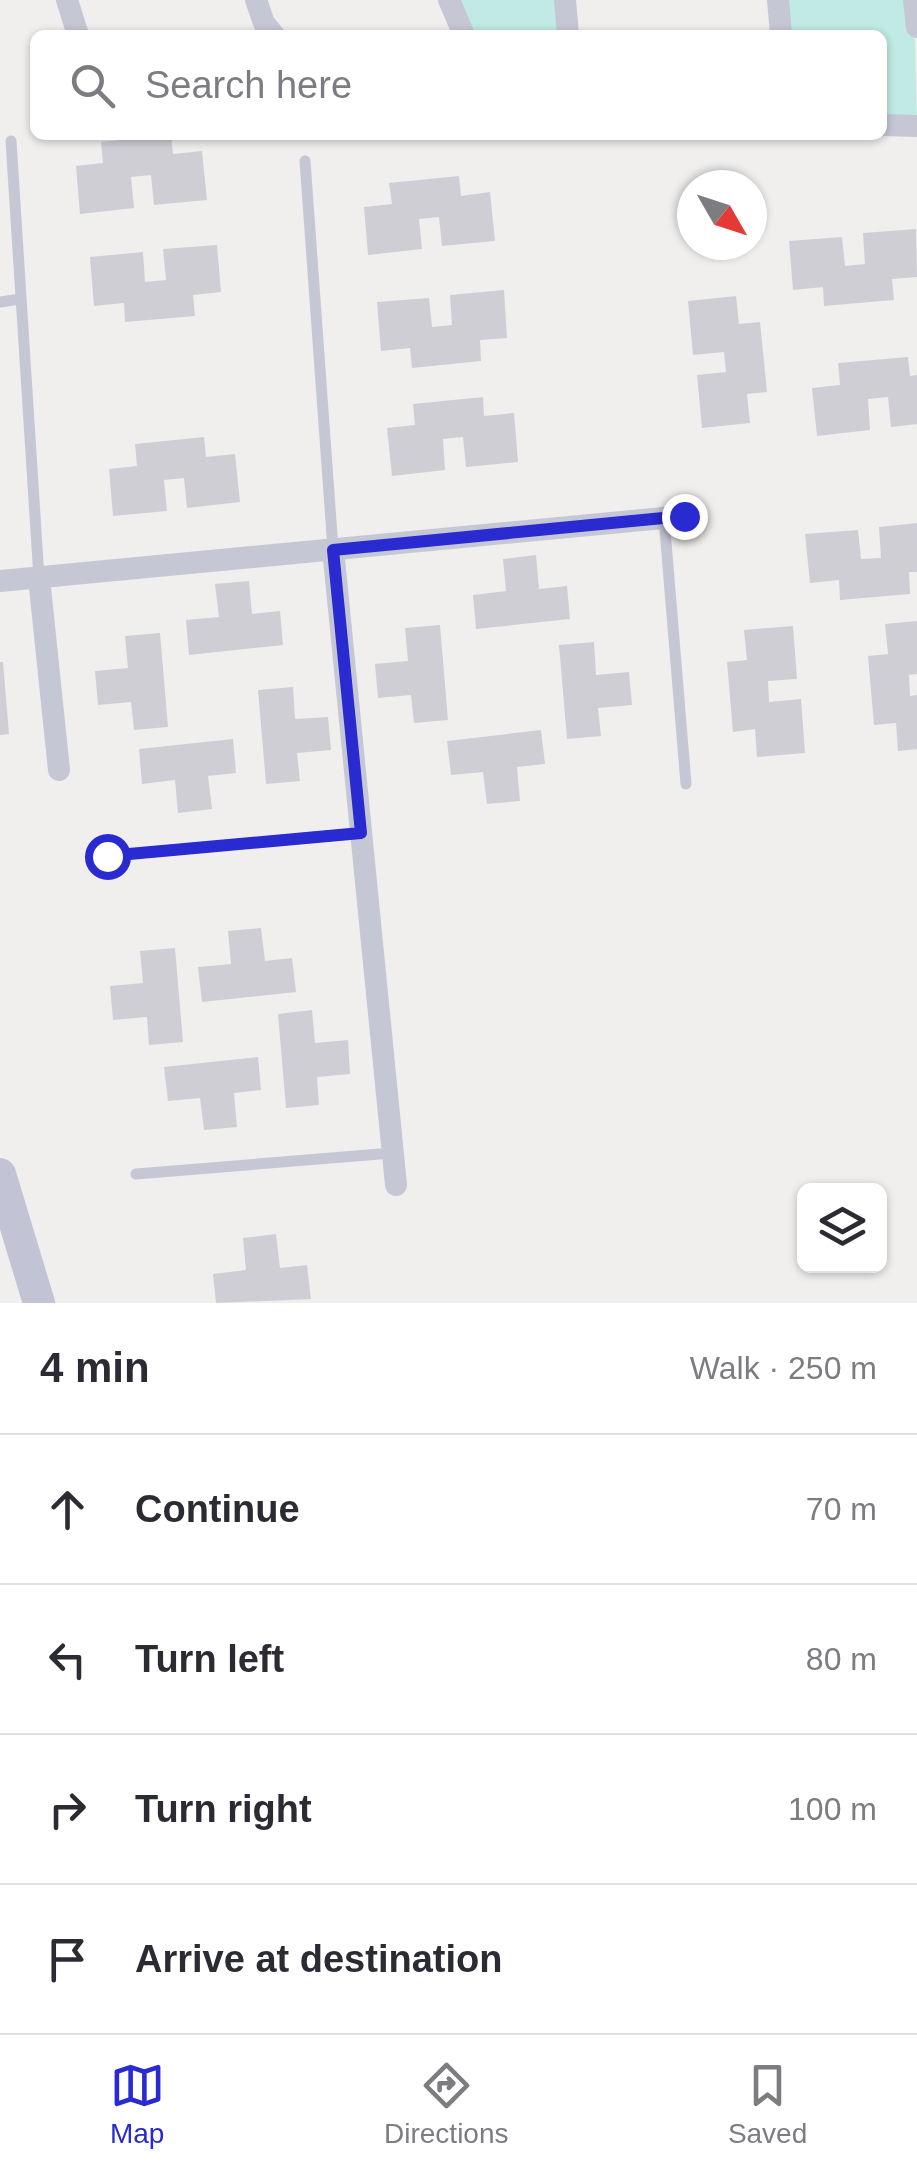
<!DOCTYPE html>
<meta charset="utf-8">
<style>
:root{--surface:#fff;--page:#f2f2f3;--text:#2b2b33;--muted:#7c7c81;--line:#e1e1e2;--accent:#292acf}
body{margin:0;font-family:Helvetica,sans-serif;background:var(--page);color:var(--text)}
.controls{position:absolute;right:30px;bottom:30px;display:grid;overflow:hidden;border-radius:15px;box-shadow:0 2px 8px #0004}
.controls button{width:90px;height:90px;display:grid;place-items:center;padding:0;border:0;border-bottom:2px solid var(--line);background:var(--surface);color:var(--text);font:50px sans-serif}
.compass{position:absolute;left:677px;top:170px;width:90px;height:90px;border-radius:50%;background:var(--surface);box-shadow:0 2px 8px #0004;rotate:129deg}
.stop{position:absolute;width:30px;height:30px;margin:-22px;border:8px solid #292acf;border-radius:50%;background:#fff}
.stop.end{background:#292acf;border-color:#fff;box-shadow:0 2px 10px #0008}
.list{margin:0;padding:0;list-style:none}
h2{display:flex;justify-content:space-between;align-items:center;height:130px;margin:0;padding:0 40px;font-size:42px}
h2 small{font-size:32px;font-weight:400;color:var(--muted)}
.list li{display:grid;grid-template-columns:65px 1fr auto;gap:30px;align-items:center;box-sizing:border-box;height:150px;padding:0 40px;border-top:2px solid var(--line)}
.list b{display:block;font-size:38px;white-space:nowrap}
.list em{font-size:32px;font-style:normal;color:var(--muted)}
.icon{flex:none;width:55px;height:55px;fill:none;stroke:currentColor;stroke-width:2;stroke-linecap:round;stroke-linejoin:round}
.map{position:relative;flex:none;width:917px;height:1303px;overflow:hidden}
.search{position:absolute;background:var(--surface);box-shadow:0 2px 8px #0004;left:30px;right:30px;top:30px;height:110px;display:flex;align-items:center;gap:25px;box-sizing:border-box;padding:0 35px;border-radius:15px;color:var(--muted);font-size:38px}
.sheet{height:730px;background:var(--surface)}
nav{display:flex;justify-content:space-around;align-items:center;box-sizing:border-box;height:140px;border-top:2px solid var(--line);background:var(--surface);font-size:28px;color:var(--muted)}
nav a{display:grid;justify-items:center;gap:5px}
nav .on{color:var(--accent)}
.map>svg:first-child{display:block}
.green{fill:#c0eae3}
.building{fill:#cfced5}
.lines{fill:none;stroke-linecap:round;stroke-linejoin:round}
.lane{stroke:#c6c7d4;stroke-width:11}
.street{stroke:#c6c7d4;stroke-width:22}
.secondary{stroke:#c2c3d5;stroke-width:32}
.route{stroke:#292acf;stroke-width:12}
</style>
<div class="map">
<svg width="917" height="1303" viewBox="0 0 917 1303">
<rect width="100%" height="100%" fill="#f0efee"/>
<path class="green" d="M 449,0 L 565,0 L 568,35 L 464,35 Z
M 778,0 L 914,0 L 917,126 L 882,125 L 882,35 L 781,35 Z"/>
<path class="building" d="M 171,135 L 173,154 L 202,151 L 207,200 L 154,205 L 151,175 L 131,177 L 134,208 L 80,214 L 76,166 L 103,163 L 101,142 Z
M 459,176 L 461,196 L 490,192 L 495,241 L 442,246 L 439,217 L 419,219 L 422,249 L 368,255 L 364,207 L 392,204 L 389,183 Z
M 916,229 L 917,277 L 892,279 L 894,300 L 824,306 L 823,287 L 793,290 L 789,241 L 842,237 L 845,266 L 865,264 L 863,233 Z
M 217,245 L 221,292 L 193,295 L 195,316 L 125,322 L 124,303 L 94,306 L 90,257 L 143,252 L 145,282 L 166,280 L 163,249 Z
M 504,290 L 507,338 L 480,340 L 481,361 L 412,368 L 410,348 L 381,351 L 377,302 L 429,298 L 432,327 L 452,325 L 450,295 Z
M 736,296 L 739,324 L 760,322 L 767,392 L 747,394 L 750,423 L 702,428 L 697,375 L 726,372 L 724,352 L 693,355 L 688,301 Z
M 908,357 L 910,376 L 917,375 L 917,424 L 891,427 L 888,397 L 868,399 L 870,430 L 817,436 L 812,388 L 840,385 L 838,363 Z
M 483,397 L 484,416 L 514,413 L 518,462 L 466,467 L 463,437 L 443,439 L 445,470 L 392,476 L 387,428 L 415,425 L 413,404 Z
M 204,437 L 206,457 L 235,454 L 240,502 L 187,508 L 184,478 L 164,480 L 167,511 L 113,516 L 109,469 L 137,466 L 135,444 Z
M 917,523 L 917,572 L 909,572 L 910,594 L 840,600 L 839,580 L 810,583 L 805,534 L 858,530 L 861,559 L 881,558 L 879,527 Z
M 536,555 L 539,589 L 567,586 L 570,619 L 476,629 L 473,595 L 506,591 L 503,559 Z
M 249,581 L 252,614 L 280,611 L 283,645 L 189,655 L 186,620 L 219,617 L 215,584 Z
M 917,621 L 917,674 L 909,675 L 910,696 L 917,695 L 917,749 L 898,751 L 896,723 L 874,725 L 868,656 L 888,654 L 885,624 Z
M 440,625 L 448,720 L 414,723 L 411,695 L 378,698 L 375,664 L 408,661 L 405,628 Z
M 793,626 L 797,679 L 768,681 L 769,702 L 801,699 L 805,753 L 757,757 L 755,729 L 733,732 L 727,662 L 747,660 L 744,630 Z
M 160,633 L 168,727 L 134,730 L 131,702 L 98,705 L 95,671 L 128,668 L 125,636 Z
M 594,642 L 596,675 L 629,672 L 632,705 L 598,708 L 601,736 L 567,739 L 559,645 Z
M 0,662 L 3,662 L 9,734 L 0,735 Z
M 293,687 L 295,719 L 328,717 L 331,750 L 297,753 L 300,781 L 266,784 L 258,690 Z
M 541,730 L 545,764 L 517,767 L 520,801 L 487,804 L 483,772 L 451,775 L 447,741 Z
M 233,739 L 236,773 L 208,776 L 212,809 L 178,813 L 175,780 L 142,784 L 139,749 Z
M 261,928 L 265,961 L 292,958 L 296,992 L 202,1002 L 198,967 L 231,964 L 228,931 Z
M 175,948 L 183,1042 L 149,1045 L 147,1017 L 113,1020 L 110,986 L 143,983 L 140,951 Z
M 312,1010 L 315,1043 L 348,1040 L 350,1074 L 317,1077 L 319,1105 L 286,1108 L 278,1014 Z
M 258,1057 L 261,1090 L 234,1093 L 237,1127 L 204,1130 L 200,1098 L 168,1101 L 164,1067 Z
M 276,1234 L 280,1268 L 307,1265 L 311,1299 L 216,1303 L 213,1274 L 246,1270 L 243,1238 Z"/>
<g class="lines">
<path class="lane" d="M 11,141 L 39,578
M 305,161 L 333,549
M 0,302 L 20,299
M 664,518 L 686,784
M 107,856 L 361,833
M 136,1174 L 392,1153"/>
<path class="street" d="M 67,0 L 78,35
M 256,0 L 264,23 L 274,35
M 449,0 L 464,35
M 565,0 L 568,35
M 778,0 L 781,35
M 914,0 L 917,27
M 882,125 L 917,126
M 333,549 L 396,1185
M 39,578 L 59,770
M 0,581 L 684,516"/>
<path class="secondary" d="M 0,1174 L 39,1303"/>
</g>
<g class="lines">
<path class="route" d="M 107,856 L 361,833 L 333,550 L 684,516"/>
</g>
</svg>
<div class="controls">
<button><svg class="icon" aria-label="layers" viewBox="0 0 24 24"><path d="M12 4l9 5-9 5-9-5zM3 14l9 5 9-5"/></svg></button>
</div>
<svg class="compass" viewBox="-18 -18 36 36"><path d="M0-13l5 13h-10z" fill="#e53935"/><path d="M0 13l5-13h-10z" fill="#7c7c81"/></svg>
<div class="stop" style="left:107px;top:856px"></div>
<div class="stop end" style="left:684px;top:516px"></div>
<div class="search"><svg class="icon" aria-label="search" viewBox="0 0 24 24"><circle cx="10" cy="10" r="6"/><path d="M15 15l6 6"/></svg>Search here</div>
</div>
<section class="sheet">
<h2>4 min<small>Walk · 250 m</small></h2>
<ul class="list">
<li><svg class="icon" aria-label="ahead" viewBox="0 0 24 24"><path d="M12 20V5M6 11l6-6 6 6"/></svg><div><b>Continue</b></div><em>70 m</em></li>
<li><svg class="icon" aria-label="left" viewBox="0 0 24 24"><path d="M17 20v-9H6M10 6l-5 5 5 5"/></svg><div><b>Turn left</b></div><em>80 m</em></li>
<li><svg class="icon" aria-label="right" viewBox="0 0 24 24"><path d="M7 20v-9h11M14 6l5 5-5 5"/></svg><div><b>Turn right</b></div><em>100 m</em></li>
<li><svg class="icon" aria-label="arrive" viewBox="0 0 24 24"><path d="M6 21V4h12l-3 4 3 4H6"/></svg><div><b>Arrive at destination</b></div></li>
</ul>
</section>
<nav>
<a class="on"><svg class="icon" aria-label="map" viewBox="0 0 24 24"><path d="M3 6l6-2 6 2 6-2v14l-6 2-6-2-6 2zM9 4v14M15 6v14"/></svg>Map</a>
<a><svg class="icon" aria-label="directions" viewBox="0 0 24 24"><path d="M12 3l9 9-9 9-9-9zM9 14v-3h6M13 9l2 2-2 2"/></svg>Directions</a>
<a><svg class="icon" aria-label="saved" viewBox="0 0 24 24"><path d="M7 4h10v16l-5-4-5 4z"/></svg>Saved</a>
</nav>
